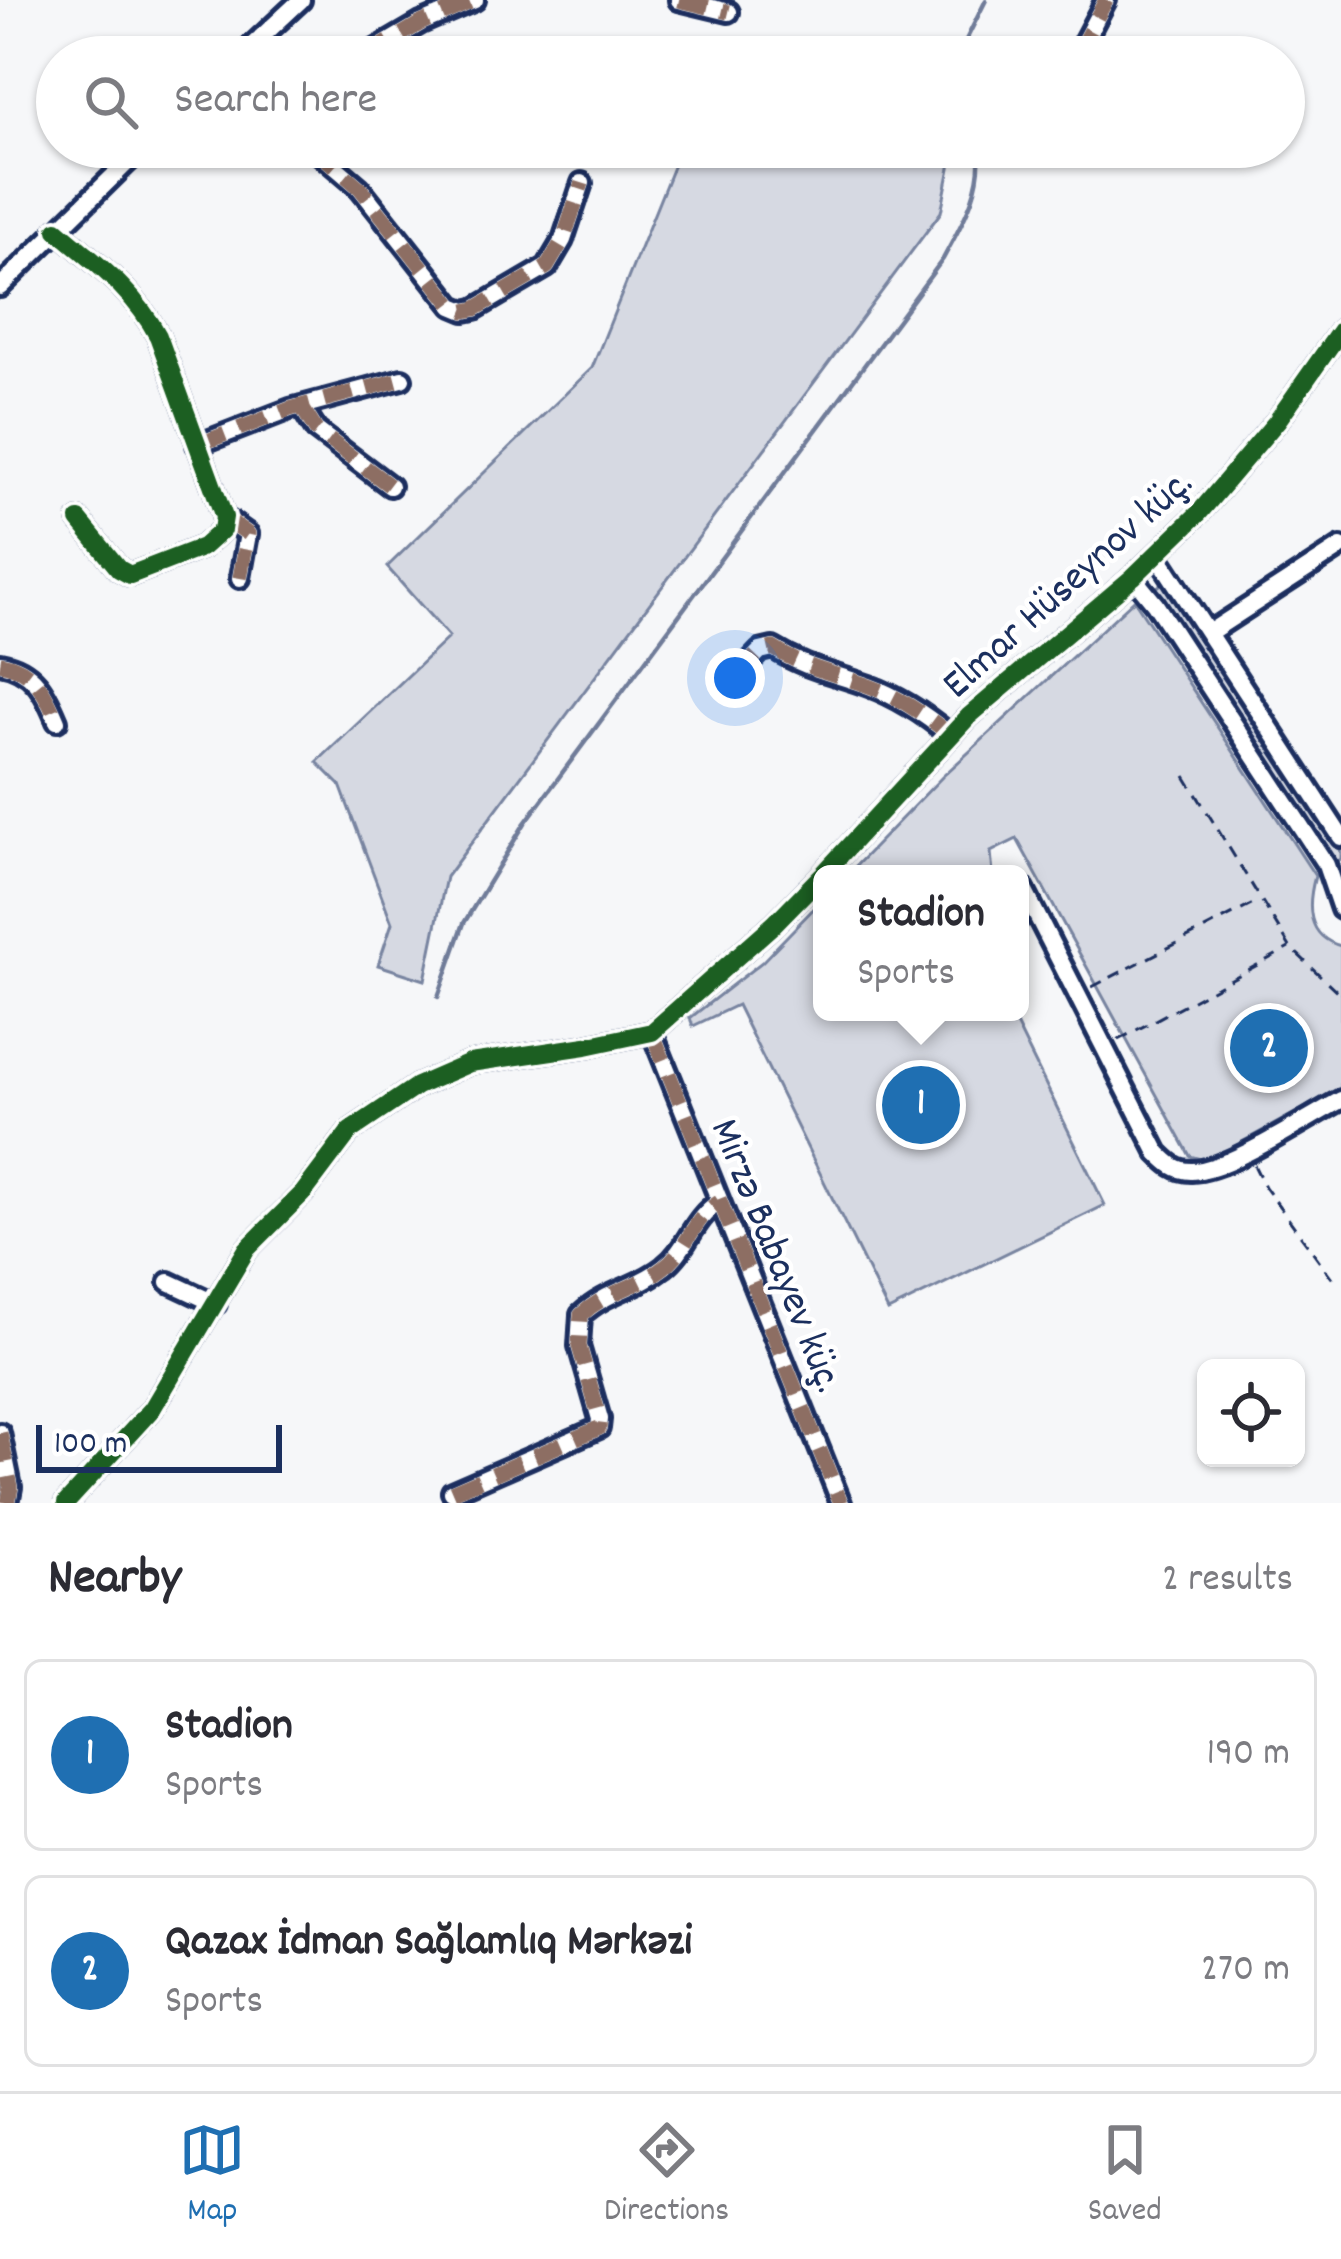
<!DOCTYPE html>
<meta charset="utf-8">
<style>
:root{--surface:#fff;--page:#f2f2f3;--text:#2b2b33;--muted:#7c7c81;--line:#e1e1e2;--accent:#1f6fb2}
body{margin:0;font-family:Dekko,sans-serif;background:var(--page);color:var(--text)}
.controls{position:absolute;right:36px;bottom:36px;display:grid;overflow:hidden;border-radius:18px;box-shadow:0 3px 9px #0004}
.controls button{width:108px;height:108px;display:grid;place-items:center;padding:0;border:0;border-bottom:3px solid var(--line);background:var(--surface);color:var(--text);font:60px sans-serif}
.scale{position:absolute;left:36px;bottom:30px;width:246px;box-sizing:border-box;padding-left:12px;border:6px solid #1b2f5e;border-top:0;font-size:33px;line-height:42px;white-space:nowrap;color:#1b2f5e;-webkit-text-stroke:9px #fff;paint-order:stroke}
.you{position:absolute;left:735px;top:678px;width:42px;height:42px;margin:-30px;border:9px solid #fff;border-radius:50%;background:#1a73e8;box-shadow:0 0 0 18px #1a73e833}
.badge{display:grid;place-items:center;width:78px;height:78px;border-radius:50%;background:var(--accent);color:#fff;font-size:39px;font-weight:700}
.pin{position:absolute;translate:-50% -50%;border:6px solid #fff;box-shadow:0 3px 12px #0006}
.popup{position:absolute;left:813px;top:865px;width:216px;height:156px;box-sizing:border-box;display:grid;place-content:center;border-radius:18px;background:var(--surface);filter:drop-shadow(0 3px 9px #0005);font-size:39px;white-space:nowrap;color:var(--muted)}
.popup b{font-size:45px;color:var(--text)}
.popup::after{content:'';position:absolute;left:50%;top:100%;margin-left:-24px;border:24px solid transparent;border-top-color:var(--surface)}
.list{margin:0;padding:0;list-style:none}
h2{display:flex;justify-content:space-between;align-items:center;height:156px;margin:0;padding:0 48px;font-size:51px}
h2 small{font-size:39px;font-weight:400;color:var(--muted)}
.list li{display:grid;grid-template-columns:78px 1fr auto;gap:36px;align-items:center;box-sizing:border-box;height:192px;margin:0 24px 24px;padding:0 24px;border:3px solid var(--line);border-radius:18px}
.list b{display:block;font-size:45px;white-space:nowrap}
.list p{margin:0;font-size:39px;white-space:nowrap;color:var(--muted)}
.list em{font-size:39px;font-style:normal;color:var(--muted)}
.icon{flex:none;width:66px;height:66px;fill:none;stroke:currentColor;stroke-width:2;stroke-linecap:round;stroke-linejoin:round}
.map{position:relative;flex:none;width:1341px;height:1503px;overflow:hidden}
.search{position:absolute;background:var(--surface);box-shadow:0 3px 9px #0004;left:36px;right:36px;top:36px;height:132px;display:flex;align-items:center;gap:30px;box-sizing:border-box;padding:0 42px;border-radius:66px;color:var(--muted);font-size:45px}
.sheet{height:588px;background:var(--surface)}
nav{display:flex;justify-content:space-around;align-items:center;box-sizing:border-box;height:168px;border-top:3px solid var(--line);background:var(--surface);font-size:33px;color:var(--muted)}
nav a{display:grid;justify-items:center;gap:6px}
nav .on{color:var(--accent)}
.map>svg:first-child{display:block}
.green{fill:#d6d9e2;stroke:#7884a0;stroke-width:3}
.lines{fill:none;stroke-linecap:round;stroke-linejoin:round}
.stream{stroke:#707c99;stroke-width:4.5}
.minor-casing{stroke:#1b2f5e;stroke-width:26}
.path{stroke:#1b2f5e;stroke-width:3;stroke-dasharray:12 9;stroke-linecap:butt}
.minor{stroke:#fff;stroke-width:16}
.quiet{stroke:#8d6e63;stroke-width:15;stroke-dasharray:30 15;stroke-linecap:butt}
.cycleway-casing{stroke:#fff;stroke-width:26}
.cycleway{stroke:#1b5e20;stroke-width:18}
.labels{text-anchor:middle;stroke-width:9;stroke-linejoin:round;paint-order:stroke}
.street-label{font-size:42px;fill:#1b2f5e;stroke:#fff}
</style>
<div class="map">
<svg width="1341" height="1503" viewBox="0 0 1341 1503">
<rect width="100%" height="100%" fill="#f6f7f9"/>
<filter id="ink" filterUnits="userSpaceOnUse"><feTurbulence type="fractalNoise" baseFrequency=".00833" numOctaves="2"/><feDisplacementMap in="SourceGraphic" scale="24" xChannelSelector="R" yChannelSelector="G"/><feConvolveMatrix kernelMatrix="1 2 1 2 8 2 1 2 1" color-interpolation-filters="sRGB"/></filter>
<g filter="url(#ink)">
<path class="green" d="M 681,147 L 931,147 L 953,153 L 941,212 L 446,877 L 425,980 L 378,965 L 392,923 L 340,785 L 317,762 L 449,637 L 387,567 L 592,368 Z
M 1167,580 L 1341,852 L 1341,859 L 1333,864 L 1156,588 Z
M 1134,600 L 1315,876 C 1307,905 1306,937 1341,946 L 1341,1088 L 1207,1161 L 1190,1156 L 1017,839 L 991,852 L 993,874 L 848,874 L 942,777 Z
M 822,900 L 822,1012 L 1010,1012 L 1105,1205 L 888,1311 L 737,1005 L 693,1026 L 690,1018 L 762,962 Z"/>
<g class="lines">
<path class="stream" d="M 966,57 L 966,40 L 986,0
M 438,997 L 464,923 L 525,823 L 943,259 C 961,225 985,187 978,147"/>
<defs>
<path id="minor" d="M 679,0 L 729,12
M 240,57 L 301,0
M 363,57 L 421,23 L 475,0
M 1076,57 L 1106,0
M 312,147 L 360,188 L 453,306 L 465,311 L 475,309 L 547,267 L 563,240 L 582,183
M 57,230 C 95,263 134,290 158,336 L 224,517 L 222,530 L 203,547 L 130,575 L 119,569 L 79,520
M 0,287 L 143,147
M 301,406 L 316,430 L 390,486
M 197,445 L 290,409 L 402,379
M 224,517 L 248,534 L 240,578
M 1157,555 L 1341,837
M 1133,577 L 1155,604 L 1326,865 L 1341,909
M 1210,632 L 1341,547
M 0,663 C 34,669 45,692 57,721
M 735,677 L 760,651 L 773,648 C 806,669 834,673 869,686 C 899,697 926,715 950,735
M 823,874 L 969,716 L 1133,577 L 1199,513 L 1277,421 L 1341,330
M 1023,888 L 1158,1153 C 1168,1163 1176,1171 1191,1171 C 1226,1172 1307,1118 1341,1100
M 652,1032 L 841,1503
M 169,1282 L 216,1304
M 0,1433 L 11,1487 L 8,1503
M 452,1492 L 599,1428 L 600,1419 L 579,1346 L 581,1315 C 606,1291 638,1288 664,1267 C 688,1249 692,1219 719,1202
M 66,1503 L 152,1409 L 247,1249 L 304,1192 L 350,1131 L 417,1086 L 470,1063 L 586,1046 L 652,1032 L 774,924 L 822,875"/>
</defs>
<use href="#minor" class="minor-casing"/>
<path class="path" d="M 1185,776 L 1290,947 L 1341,995
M 1092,987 L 1259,901
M 1118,1040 L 1289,948
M 1254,1165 L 1265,1187 L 1335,1282"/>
<use href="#minor" class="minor"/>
<path class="quiet" d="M 679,0 L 729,12
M 363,57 L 421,23 L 475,0
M 1076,57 L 1106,0
M 312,147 L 360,188 L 453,306 L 465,311 L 475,309 L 547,267 L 563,240 L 582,183
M 301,406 L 316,430 L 390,486
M 197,445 L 290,409 L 402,379
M 224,517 L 248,534 L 240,578
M 0,663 C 34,669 45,692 57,721
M 735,677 L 760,651 L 773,648 C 806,669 834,673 869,686 C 899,697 926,715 950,735
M 652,1032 L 841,1503
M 0,1433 L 11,1487 L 8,1503
M 452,1492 L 599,1428 L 600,1419 L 579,1346 L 581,1315 C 606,1291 638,1288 664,1267 C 688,1249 692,1219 719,1202"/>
<defs>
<path id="cycleway" d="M 57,230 C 95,263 134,290 158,336 L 224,517 L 222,530 L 203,547 L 130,575 L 119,569 L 79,520
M 823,874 L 969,716 L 1133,577 L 1199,513 L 1277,421 L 1341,330
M 66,1503 L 152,1409 L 247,1249 L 304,1192 L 350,1131 L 417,1086 L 470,1063 L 586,1046 L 652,1032 L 774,924 L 822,875"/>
</defs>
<use href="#cycleway" class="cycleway-casing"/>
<use href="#cycleway" class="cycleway"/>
</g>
</g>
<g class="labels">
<g class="street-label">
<text transform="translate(1065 581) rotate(-42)" y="15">Elmar Hüseynov küç.</text>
<text transform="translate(780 1254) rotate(68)" y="15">Mirzə Babayev küç.</text>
</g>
</g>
</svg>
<div class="controls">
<button><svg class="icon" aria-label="locate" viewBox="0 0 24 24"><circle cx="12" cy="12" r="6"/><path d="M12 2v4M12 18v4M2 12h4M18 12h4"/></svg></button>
</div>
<div class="scale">100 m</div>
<div class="you"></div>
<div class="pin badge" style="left:921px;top:1105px">1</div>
<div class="popup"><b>Stadion</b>Sports</div>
<div class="pin badge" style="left:1269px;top:1048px">2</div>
<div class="search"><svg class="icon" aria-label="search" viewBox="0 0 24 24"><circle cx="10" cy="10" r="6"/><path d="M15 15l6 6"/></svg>Search here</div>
</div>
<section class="sheet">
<h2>Nearby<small>2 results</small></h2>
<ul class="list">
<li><span class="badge">1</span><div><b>Stadion</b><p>Sports</p></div><em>190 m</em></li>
<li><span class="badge">2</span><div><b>Qazax İdman Sağlamlıq Mərkəzi</b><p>Sports</p></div><em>270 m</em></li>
</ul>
</section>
<nav>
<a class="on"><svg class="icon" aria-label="map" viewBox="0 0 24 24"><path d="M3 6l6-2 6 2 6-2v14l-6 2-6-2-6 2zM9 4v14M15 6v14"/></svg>Map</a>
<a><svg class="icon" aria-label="directions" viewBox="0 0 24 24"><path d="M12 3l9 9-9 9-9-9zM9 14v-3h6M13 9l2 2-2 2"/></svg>Directions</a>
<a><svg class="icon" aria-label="saved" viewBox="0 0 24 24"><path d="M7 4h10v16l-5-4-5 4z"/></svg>Saved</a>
</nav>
